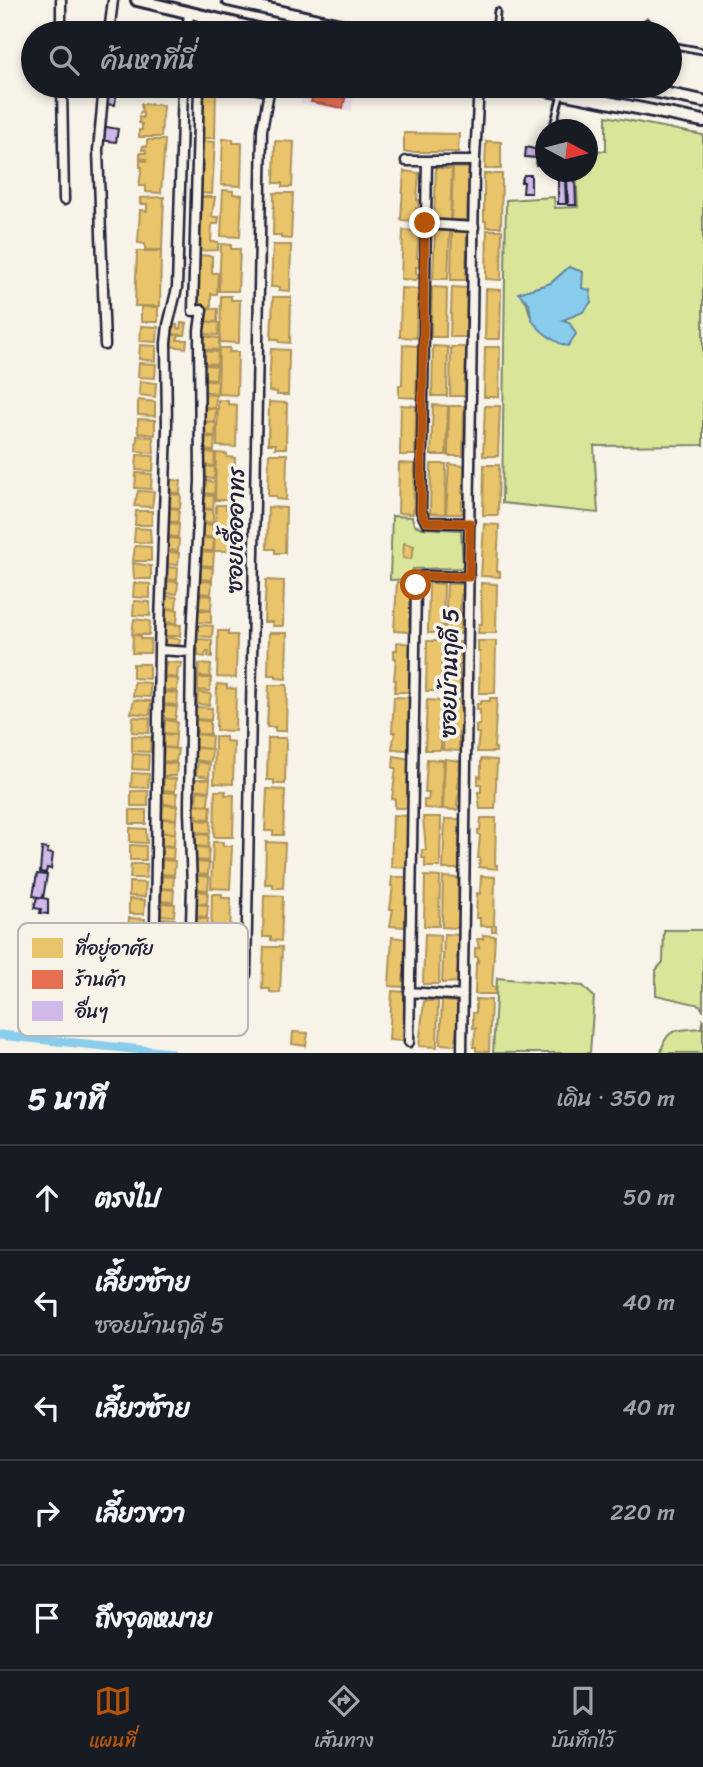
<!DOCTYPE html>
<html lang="th">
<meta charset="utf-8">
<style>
:root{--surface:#171b24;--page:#242831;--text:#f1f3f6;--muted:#9ea1a6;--line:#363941;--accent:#b45309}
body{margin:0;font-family:Sriracha,"Playpen Sans Thai",sans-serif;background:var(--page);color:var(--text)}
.compass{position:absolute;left:535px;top:119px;width:63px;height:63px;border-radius:50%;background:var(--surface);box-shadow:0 4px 10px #0003;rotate:97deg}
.stop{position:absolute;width:21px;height:21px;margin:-16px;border:5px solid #b45309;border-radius:50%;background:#fff}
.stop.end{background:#b45309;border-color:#fff;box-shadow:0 2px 7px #0008}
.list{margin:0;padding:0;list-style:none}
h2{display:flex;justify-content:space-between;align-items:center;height:91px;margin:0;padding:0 28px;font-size:30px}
h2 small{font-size:23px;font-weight:400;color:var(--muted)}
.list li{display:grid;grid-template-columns:46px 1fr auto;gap:21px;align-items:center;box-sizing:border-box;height:105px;padding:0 28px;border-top:2px solid var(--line)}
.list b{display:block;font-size:26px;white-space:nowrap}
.list p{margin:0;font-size:23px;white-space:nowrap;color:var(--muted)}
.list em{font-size:23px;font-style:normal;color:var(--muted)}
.icon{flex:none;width:38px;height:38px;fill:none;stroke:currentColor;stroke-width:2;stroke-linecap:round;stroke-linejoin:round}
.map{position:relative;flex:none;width:703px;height:1053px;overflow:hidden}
.search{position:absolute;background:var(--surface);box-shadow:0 4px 10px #0003;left:21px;right:21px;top:21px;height:77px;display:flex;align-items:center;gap:18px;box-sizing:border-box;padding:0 24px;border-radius:38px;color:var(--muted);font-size:26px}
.sheet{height:616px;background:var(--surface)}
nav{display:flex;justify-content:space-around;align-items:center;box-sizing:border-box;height:98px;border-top:2px solid var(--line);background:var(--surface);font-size:19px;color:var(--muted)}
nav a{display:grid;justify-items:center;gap:4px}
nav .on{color:var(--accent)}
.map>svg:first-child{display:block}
.built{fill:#ebe2e8}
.green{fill:#d9e699;stroke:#7e846a;stroke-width:2;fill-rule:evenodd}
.water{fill:#8acceb;stroke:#6088a5;stroke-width:2}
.homes{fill:#e9c46a;stroke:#ad935c;stroke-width:2}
.shops{fill:#e76f51;stroke:#ac584a;stroke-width:2}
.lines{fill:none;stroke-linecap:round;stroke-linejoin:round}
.canal{stroke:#8acceb;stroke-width:9}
.building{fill:#d0b9e8;stroke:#22223b;stroke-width:2}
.service-casing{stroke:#22223b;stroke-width:9}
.minor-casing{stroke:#22223b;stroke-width:13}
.secondary-casing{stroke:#22223b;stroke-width:16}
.service{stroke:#f7f3e8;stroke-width:3.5}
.minor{stroke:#f7f3e8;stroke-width:8}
.secondary{stroke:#f7f3e8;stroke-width:10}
.route{stroke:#b45309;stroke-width:9}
.labels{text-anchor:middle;stroke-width:7;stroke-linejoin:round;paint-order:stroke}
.street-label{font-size:23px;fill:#22223b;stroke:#f7f3e8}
.key{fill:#f7f3e8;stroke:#b7b4b4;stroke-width:2}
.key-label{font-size:19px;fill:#22223b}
</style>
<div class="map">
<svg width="703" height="1053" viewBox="0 0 703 1053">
<rect width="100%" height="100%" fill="#f7f3e8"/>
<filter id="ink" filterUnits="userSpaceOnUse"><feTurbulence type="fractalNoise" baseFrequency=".0143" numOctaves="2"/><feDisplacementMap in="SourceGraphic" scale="14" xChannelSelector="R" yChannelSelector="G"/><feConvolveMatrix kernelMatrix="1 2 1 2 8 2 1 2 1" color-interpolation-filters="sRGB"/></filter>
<g filter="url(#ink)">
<path class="built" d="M 301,86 L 354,86 L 352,111 L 301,104 Z"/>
<path class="green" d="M 606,116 L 703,135 L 703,445 L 594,446 L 598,513 L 502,503 L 506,200 L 554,197 L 555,208 L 578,207 L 576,172 L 588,172 L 588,150 L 606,151 ZM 569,267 L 581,288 L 582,312 L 562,320 L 550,335 C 544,331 535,327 532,319 C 525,306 532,306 519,293 L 551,283 Z
M 392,516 L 412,517 L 414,525 L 422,528 L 461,530 L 463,565 L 461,568 L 413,569 L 412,579 L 390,580 Z
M 664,930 L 703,930 L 703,1011 L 700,1005 L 656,995 L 656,970 L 663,962 Z
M 497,978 L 583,986 L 594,997 L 590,1053 L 493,1053 Z
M 703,1018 L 703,1053 L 661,1053 C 666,1026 678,1031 701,1028 Z"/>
<path class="water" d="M 569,267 L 583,272 L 582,288 L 590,290 L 591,302 L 583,312 L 563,320 L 569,322 L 576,334 L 568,346 C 557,344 539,331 533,321 C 530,316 530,310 529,303 L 518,293 L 551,283 Z"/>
<path class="homes" d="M 200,86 L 216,87 L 215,138 L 199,138 Z
M 141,104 L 163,105 L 161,137 L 139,137 L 139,130 L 142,130 L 142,124 L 139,123 L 139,117 L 143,118 L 143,113 L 140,113 L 142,110 Z
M 404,133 L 459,134 L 458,152 L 404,152 Z
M 223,139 L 233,139 L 233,143 L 242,143 L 241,186 L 221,185 Z
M 147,140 L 165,140 L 161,193 L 146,192 L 146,186 L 139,186 L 142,167 L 140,167 L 140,160 L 146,161 L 147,159 L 140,158 L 140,153 L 146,153 L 146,150 L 142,150 L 143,146 L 147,147 Z
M 199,141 L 215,142 L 212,194 L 197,193 Z
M 275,141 L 294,142 L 292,187 L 282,187 L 282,183 L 274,183 Z
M 486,141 L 501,142 L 501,169 L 485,169 Z
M 436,168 L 452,169 L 450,220 L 434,220 Z
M 453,168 L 469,168 L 467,220 L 451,220 Z
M 404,171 L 419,173 L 417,200 L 419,200 L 418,208 L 416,208 L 416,215 L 418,215 L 418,220 L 416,221 L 401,220 Z
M 484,174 L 502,174 L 501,227 L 486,227 L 486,221 L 484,221 Z
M 223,190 L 233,191 L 233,194 L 242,195 L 240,237 L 221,236 Z
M 274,193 L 293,193 L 291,239 L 281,238 L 281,235 L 273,235 Z
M 164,197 L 162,250 L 145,250 L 145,244 L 138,243 L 140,210 L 147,211 L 147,204 L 140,204 L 140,198 Z
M 198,197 L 215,197 L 212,217 L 219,217 L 218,224 L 212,224 L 211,242 L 218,242 L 218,250 L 197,251 Z
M 435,229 L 450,229 L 448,279 L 433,279 Z
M 403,230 L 419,232 L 417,258 L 419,258 L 419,267 L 416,267 L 416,274 L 418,274 L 418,278 L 416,280 L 401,279 Z
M 452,230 L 467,230 L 466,280 L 451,280 Z
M 487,230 L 502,230 L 501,280 L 486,279 Z
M 221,244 L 231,245 L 231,249 L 240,249 L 238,291 L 219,291 Z
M 273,245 L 291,245 L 290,291 L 279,290 L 280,287 L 271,287 Z
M 137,251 L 161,251 L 160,306 L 135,306 Z
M 198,255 L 212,256 L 212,273 L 218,273 L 217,294 L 211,294 L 211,307 L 196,307 Z
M 432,287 L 447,288 L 446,337 L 431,337 Z
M 452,287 L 467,288 L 466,337 L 450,337 Z
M 401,288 L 418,289 L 416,338 L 400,337 Z
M 486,289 L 501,290 L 500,339 L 485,339 Z
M 221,296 L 231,296 L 231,300 L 240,300 L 239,343 L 220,342 Z
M 273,297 L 291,297 L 290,343 L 279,342 L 279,339 L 271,339 Z
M 141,307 L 158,307 L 158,322 L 141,322 Z
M 204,308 L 218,309 L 217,322 L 203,321 Z
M 202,321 L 219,323 L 218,335 L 201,334 Z
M 181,323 L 187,323 L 185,335 L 170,334 L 171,324 L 177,325 L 177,328 L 180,329 Z
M 141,326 L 158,327 L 157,342 L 140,341 Z
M 170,335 L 179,335 L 177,340 L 187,340 L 186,348 L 169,346 Z
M 202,336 L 219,338 L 219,350 L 201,349 Z
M 140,345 L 156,346 L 156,361 L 139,359 Z
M 403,345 L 418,346 L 416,393 L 420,393 L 419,398 L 399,397 L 399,385 L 402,385 Z
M 433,346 L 448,347 L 447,396 L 432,396 Z
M 451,347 L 466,347 L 465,396 L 450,396 Z
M 485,347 L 500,347 L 499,397 L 484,397 Z
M 219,348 L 230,348 L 229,352 L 238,352 L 237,395 L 218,394 Z
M 271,349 L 289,350 L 288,395 L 277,395 L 277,392 L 269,391 Z
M 203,351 L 218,352 L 217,364 L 202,363 Z
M 139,363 L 156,364 L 155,378 L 138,377 Z
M 204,365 L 217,366 L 216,379 L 203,378 Z
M 201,379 L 218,381 L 217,393 L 200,391 Z
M 140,381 L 156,383 L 155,397 L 139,395 Z
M 201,394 L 216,395 L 215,408 L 204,407 L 205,401 L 200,401 Z
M 138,400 L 155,402 L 155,416 L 138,415 Z
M 218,400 L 228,401 L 228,404 L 237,405 L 236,447 L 217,446 Z
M 269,402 L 287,403 L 286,448 L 275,448 L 276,444 L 268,444 Z
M 401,405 L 416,406 L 415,455 L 400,455 Z
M 433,405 L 448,406 L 446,455 L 431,455 Z
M 449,406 L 464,406 L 463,456 L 448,456 Z
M 485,406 L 500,406 L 498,456 L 483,456 Z
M 203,408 L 216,409 L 215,422 L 202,421 Z
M 138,419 L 155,420 L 155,435 L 138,433 Z
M 202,422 L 216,423 L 215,436 L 201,435 Z
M 137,436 L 153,437 L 154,453 L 136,451 Z
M 202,437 L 215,438 L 214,451 L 201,450 Z
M 202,452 L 215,453 L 214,466 L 201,465 Z
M 216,453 L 227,454 L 227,457 L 235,458 L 234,500 L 215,500 Z
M 269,454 L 287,454 L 286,500 L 276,499 L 276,496 L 268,496 Z
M 137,455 L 154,456 L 153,471 L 136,470 Z
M 399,463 L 415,464 L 413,514 L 398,513 Z
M 431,464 L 446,464 L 445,514 L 430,513 Z
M 449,464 L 465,466 L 462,493 L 464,493 L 464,501 L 462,501 L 461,509 L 464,509 L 463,513 L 461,514 L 446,514 Z
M 484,465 L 499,465 L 498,515 L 483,515 Z
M 201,466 L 215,467 L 214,479 L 202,478 Z
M 136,473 L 152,474 L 151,489 L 135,488 Z
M 168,479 L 181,481 L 180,493 L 167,492 Z
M 200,480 L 215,482 L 214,494 L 203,493 L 204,487 L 200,486 Z
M 138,491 L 154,492 L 152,507 L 134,506 Z
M 169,494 L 181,495 L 180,508 L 168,507 Z
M 200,495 L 214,496 L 213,509 L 203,508 L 204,503 L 199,502 Z
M 216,505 L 226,505 L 226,509 L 235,509 L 233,551 L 214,551 Z
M 268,507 L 286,508 L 285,553 L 275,553 L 275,549 L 267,549 Z
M 166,508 L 179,509 L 178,522 L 165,521 Z
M 199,509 L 213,510 L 213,523 L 202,522 L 202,517 L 199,517 Z
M 136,511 L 152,511 L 152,525 L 135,525 Z
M 167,523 L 179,524 L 178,537 L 166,536 Z
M 200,524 L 213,525 L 212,537 L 199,536 Z
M 484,524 L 499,525 L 497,571 L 500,572 L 500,577 L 481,576 Z
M 135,528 L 150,529 L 151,543 L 134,542 Z
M 167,538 L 179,539 L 178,551 L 166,550 Z
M 202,538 L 214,539 L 213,551 L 197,550 L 198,540 Z
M 404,543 L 414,546 L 411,559 L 403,558 Z
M 135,546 L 151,547 L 151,561 L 133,561 Z
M 164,552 L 179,553 L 178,565 L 164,564 Z
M 198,552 L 214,553 L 213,566 L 200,565 L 200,562 L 197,561 Z
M 133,563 L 151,566 L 151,579 L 134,579 Z
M 197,566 L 213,568 L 212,580 L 200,579 L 201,575 L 197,574 Z
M 164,567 L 178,568 L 177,580 L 163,579 Z
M 266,580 L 284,581 L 283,626 L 272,626 L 273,622 L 264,622 Z
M 165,581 L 178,582 L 177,594 L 164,593 Z
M 199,581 L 212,582 L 211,594 L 198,593 Z
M 397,582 L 412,584 L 410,610 L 412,611 L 411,619 L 409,619 L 409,626 L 411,626 L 411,631 L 408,632 L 394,631 Z
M 134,583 L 150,584 L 150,598 L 133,597 Z
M 429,583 L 444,584 L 443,633 L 428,633 Z
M 481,583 L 497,584 L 496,633 L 478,633 L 479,624 L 482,624 Z
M 447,584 L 462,584 L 462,589 L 465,590 L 465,595 L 461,595 L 460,613 L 462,613 L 460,629 L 463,629 L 460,634 L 445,634 Z
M 199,595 L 212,596 L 211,609 L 198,608 Z
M 165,596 L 177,597 L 176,609 L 164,608 Z
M 134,601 L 150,602 L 150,616 L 133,615 Z
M 165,609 L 178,610 L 177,623 L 164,622 Z
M 198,610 L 211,611 L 211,623 L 197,622 Z
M 134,619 L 150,621 L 149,635 L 132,634 Z
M 162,624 L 181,625 L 180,636 L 164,636 L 164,633 L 162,633 Z
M 197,625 L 213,626 L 212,637 L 196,636 Z
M 218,631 L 228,631 L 228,635 L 237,635 L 236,678 L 217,677 Z
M 269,633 L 287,633 L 286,679 L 276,678 L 276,675 L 268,675 Z
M 133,635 L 141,636 L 141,639 L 151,639 L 150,653 L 132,653 Z
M 163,637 L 180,639 L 179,646 L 175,646 L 174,651 L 163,650 Z
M 196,639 L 212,640 L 212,657 L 208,656 L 209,652 L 206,652 L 205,657 L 198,656 L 198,649 L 195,649 Z
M 427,641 L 442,641 L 441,691 L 426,691 Z
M 478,641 L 496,641 L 495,693 L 479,693 L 480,652 L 478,652 Z
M 397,642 L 412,644 L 410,671 L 412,671 L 411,680 L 409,679 L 409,687 L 411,687 L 411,691 L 408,692 L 394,692 L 396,680 L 394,680 L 396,658 L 394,658 L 394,650 L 397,650 Z
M 444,642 L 460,642 L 460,656 L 463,657 L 463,665 L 459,665 L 461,692 L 458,693 L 444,693 Z
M 166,662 L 182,663 L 181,668 L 178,668 L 177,678 L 164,676 Z
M 133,664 L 149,664 L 149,679 L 133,678 Z
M 199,664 L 211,665 L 210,677 L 198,676 Z
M 164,678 L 178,679 L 177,691 L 164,690 Z
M 198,678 L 211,678 L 210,691 L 198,690 Z
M 134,682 L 150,683 L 150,697 L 133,696 Z
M 217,684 L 227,685 L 227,688 L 236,689 L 235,731 L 216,730 Z
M 269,685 L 287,685 L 286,731 L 275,731 L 275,727 L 267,727 Z
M 165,692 L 178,693 L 177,705 L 164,704 Z
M 198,692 L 211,694 L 209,705 L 197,704 Z
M 394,697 L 413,698 L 413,709 L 410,709 L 410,737 L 408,737 L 408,744 L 410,744 L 410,748 L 407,750 L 392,749 L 395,732 L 392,732 Z
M 490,698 L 497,698 L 494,748 L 496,748 L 496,752 L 477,752 L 479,733 L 476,733 L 476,725 L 480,725 L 480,710 L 477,710 L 477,704 L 480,704 L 480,701 L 490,701 Z
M 445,699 L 460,700 L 460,709 L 463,709 L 463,733 L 459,733 L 459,746 L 462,746 L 462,751 L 443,750 Z
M 134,700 L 151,701 L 150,715 L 131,713 Z
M 427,700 L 442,701 L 441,750 L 425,750 Z
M 164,706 L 177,707 L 175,720 L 163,718 Z
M 195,707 L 212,708 L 211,720 L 195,719 Z
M 133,717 L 150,718 L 149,733 L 132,732 Z
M 165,720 L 177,722 L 176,734 L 164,733 Z
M 194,720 L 210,721 L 210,734 L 197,734 L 197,730 L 193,730 Z
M 164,734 L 176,735 L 175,748 L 163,747 Z
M 196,734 L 212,736 L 211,749 L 195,747 Z
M 132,736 L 151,737 L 150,752 L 132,751 Z
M 215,737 L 226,737 L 226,741 L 234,742 L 233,784 L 214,783 Z
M 268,738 L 286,738 L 285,784 L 274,784 L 274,780 L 267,780 Z
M 164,748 L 178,749 L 176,762 L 163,761 Z
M 195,748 L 212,749 L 211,762 L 193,760 Z
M 133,754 L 149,755 L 148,770 L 132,769 Z
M 394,756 L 410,759 L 410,795 L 408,795 L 408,803 L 410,803 L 410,807 L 407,808 L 395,808 L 395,799 L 392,799 L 396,768 L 393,768 Z
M 427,759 L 443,760 L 442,809 L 424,808 L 424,800 L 428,800 L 429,793 L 425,793 Z
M 445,759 L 460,761 L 458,788 L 460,788 L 457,804 L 459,808 L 456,810 L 443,809 Z
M 481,759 L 497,760 L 495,809 L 480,809 L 478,792 L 481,792 L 481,784 L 478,784 L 478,776 L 481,777 Z
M 198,762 L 210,764 L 209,777 L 196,775 Z
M 163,763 L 177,764 L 176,776 L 163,776 Z
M 132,773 L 149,774 L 148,788 L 131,787 Z
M 164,778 L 176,779 L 175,791 L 163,790 Z
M 193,779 L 210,779 L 209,791 L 195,789 L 195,785 L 192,785 Z
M 267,789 L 285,790 L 283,835 L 273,835 L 273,831 L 265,831 Z
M 131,791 L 148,791 L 148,806 L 131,806 Z
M 197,791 L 209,792 L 208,805 L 196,804 Z
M 215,791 L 226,791 L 225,795 L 234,795 L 233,837 L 214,837 Z
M 162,792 L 177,793 L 176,805 L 164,804 Z
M 194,804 L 211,806 L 210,819 L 197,818 L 197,815 L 193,815 Z
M 163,805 L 177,806 L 176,819 L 162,818 Z
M 130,810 L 146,810 L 146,824 L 130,824 Z
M 393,815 L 409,816 L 407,857 L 411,857 L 411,868 L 391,867 Z
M 423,817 L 441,817 L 440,867 L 425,867 L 425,858 L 422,858 L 422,850 L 426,850 Z
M 481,818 L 496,818 L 495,865 L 497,865 L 497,869 L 479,867 L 480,858 L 478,858 L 480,835 L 478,834 L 478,830 L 480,830 Z
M 162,819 L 176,820 L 175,833 L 161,832 Z
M 445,819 L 460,819 L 459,869 L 443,869 Z
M 195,820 L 211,821 L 210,833 L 194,832 Z
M 130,828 L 146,829 L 147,843 L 130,842 Z
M 162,833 L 175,833 L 174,846 L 161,845 Z
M 196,834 L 209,835 L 208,847 L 196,846 Z
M 213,842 L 223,842 L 223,846 L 232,846 L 230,889 L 211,888 Z
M 266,842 L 285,843 L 283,888 L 273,888 L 273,884 L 265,884 Z
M 130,845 L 146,846 L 146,860 L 130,860 Z
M 162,846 L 174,847 L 173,859 L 161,858 Z
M 196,847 L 209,848 L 208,861 L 195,860 Z
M 162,860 L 175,861 L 174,875 L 161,874 Z
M 193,862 L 209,863 L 208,875 L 196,874 L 196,871 L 192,871 Z
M 131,864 L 147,864 L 146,878 L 130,878 Z
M 194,875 L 209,877 L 208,890 L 195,889 Z
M 162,876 L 174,877 L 173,889 L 161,888 Z
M 425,876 L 440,877 L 439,926 L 424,926 Z
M 481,876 L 495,877 L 494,925 L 496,925 L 496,931 L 492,931 L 492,926 L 480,926 L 480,918 L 476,918 L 477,893 L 480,894 Z
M 392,877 L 408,877 L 408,914 L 406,914 L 405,921 L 408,921 L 407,925 L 405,927 L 390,926 L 393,909 L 390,909 L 393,886 L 391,886 Z
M 443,877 L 458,878 L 459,926 L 456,928 L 442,927 Z
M 129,882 L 146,883 L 145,897 L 129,896 Z
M 162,889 L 174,890 L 173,902 L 161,901 Z
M 195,891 L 208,892 L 207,904 L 195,903 Z
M 212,894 L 222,894 L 222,898 L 231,898 L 230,941 L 211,940 Z
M 264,895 L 283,896 L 281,941 L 271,940 L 271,937 L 263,937 Z
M 129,899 L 145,900 L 144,914 L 129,914 Z
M 162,903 L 175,904 L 174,916 L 161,915 Z
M 193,904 L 208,905 L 207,917 L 195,916 L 195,911 L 192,911 Z
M 129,918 L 145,919 L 145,933 L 128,932 Z
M 162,918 L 175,919 L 174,931 L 161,930 Z
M 193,918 L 208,919 L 207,931 L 195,931 Z
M 425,934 L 440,935 L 439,984 L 423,984 Z
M 444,934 L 460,935 L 458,943 L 462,943 L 462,951 L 459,951 L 457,958 L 462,958 L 457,974 L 462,975 L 461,982 L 442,983 Z
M 483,935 L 495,936 L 492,987 L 495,987 L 495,994 L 475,994 L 476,963 L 478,963 L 478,957 L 475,957 L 475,948 L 479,948 L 477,939 L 483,939 Z
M 392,937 L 407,939 L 404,965 L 406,965 L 406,974 L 404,974 L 403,981 L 406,981 L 405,986 L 403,987 L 389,986 Z
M 264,947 L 282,947 L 280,993 L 270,992 L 270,989 L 262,989 Z
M 392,991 L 406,992 L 406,1028 L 404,1028 L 403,1035 L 406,1035 L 403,1041 L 389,1040 Z
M 476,999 L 491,1000 L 489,1052 L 476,1051 L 476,1047 L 473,1047 L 476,1028 L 473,1028 L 473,1013 L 476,1013 Z
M 424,1001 L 438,1001 L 437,1047 L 419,1046 Z
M 442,1001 L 457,1002 L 457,1030 L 455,1039 L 457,1039 L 457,1044 L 454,1045 L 440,1044 Z
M 293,1032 L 308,1033 L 306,1046 L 292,1044 Z"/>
<path class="shops" d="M 314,86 L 347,89 L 343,108 L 311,102 Z"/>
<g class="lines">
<path class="canal" d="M 0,1035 L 171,1053"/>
</g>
<path class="building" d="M 105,88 L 117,89 L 115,105 L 104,104 Z
M 101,126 L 118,129 L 116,142 L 99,140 Z
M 526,147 L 543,151 L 541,165 L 536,165 L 537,158 L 525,157 Z
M 524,175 L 531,175 L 531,193 L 523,193 L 524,182 L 521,182 Z
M 558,179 L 565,179 L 566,204 L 558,204 Z
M 567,179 L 575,179 L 576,205 L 568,205 Z
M 42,848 L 48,849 L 47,853 L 53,854 L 51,869 L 47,868 L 46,873 L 40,872 Z
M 37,874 L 47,875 L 43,898 L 33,896 Z
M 37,897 L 48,899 L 48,914 L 40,913 L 41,909 L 34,908 Z"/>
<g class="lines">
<defs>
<path id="service" d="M 495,33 L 497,11
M 645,33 L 647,22
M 670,45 L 703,51
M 230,86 L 269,93
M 552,130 L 561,95
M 588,140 L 591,141"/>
<path id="minor" d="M 61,0 L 61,33
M 109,33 L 113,0
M 187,33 L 189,13
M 201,33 L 202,16
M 62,86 L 64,200
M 104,86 L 98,150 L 105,345
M 183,86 L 177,288 L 168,325 L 166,343 L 167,430 L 159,650 L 154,995 L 158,1009 L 167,1012 L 185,1012 L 189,1004 L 192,885 L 189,811 L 191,652 L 200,481 L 199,330 L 202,310 L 193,311 L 199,86
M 406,161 L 475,161
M 427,161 L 421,511 L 426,522 L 470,523
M 425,224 L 474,227
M 159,650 L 191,652
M 246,975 L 262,130 L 270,86
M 409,992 L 463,996
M 409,1042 L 416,585 L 419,577 L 424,576 L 469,577
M 462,1052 L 474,176 L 479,86"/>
<path id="secondary" d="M 137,0 L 274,33
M 228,0 L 376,33
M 526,86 L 703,121
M 628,86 L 703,101"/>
</defs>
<use href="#service" class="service-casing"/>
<use href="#minor" class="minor-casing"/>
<use href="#secondary" class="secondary-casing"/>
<use href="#service" class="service"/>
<use href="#minor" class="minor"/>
<use href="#secondary" class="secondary"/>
</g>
</g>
<g class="lines" filter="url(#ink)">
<path class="route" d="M 416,585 L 419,577 L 424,576 L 469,577 L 470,523 L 426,522 L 421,511 L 425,223"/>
</g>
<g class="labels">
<g class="street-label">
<text transform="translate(235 530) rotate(-89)" y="8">ซอยเอื้ออาทร</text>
<text transform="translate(449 673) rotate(-89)" y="8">ซอยบ้านฤดี 5</text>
</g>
</g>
<rect x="18" y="923" width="230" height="113" rx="10" class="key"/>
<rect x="32" y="938" width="31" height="20" fill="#e9c46a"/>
<rect x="32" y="970" width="31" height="19" fill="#e76f51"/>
<rect x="32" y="1001" width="31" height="20" fill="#d0b9e8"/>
<g class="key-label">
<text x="75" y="955">ที่อยู่อาศัย</text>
<text x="75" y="986">ร้านค้า</text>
<text x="75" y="1018">อื่นๆ</text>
</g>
</svg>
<svg class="compass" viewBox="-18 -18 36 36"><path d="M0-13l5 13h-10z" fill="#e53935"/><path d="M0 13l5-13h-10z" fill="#9ea1a6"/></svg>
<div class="stop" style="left:416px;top:585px"></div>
<div class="stop end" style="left:425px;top:223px"></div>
<div class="search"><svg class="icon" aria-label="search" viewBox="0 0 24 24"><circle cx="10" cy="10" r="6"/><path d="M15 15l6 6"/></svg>ค้นหาที่นี่</div>
</div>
<section class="sheet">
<h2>5 นาที<small>เดิน · 350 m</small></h2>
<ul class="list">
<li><svg class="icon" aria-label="ahead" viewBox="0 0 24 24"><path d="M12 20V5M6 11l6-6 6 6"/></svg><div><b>ตรงไป</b></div><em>50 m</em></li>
<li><svg class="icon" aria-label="left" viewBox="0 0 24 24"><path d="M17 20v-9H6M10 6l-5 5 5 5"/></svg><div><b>เลี้ยวซ้าย</b><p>ซอยบ้านฤดี 5</p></div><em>40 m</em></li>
<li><svg class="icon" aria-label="left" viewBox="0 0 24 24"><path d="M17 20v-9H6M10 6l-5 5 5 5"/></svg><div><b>เลี้ยวซ้าย</b></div><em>40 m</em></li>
<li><svg class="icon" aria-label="right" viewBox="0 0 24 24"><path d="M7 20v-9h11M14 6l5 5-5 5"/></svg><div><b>เลี้ยวขวา</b></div><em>220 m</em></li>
<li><svg class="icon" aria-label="arrive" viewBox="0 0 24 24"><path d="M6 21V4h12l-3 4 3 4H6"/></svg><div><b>ถึงจุดหมาย</b></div></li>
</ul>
</section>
<nav>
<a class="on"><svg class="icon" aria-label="map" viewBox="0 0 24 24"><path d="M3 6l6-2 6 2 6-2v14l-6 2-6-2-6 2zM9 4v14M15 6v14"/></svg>แผนที่</a>
<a><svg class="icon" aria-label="directions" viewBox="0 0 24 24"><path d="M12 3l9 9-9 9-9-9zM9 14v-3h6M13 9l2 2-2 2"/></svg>เส้นทาง</a>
<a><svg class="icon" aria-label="saved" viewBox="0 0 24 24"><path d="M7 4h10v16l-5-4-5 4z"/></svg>บันทึกไว้</a>
</nav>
